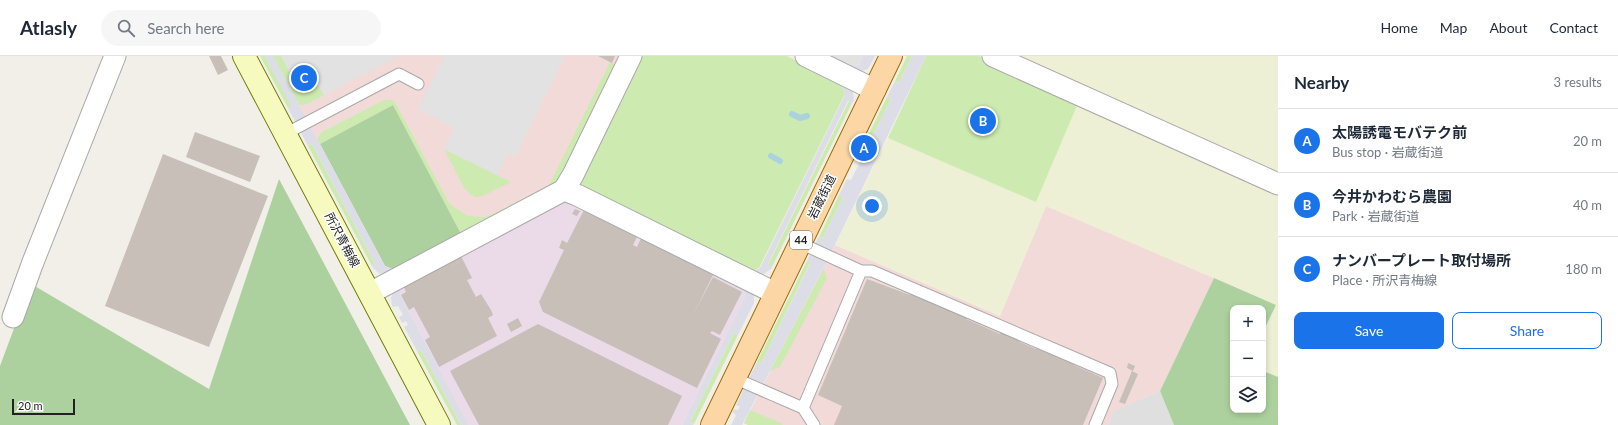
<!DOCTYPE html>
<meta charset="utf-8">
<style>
:root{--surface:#fff;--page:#f6f6f7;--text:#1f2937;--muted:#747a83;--line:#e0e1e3;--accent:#1a73e8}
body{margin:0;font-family:Lato,"Noto Sans JP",sans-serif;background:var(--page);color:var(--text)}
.controls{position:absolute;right:12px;bottom:12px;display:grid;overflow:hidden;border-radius:8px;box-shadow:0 2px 6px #0003}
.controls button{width:36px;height:36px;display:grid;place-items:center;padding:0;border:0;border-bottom:1px solid var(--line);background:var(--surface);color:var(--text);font:20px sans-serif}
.scale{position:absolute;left:12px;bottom:10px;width:63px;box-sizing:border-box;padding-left:4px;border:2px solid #222;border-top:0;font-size:11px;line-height:14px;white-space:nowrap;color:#222;-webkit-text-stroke:3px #fff;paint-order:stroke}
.you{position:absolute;left:872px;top:150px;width:14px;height:14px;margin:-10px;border:3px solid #fff;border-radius:50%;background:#1a73e8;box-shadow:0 0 0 6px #1a73e833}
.badge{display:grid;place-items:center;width:26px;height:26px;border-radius:50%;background:var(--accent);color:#fff;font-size:13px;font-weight:700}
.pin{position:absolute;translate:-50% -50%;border:2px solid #fff;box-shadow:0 1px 4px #0006}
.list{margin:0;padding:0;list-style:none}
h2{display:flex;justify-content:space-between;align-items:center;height:52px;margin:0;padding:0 16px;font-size:17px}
h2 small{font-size:13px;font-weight:400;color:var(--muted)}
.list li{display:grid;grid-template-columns:26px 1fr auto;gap:12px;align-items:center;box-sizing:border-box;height:64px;padding:0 16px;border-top:1px solid var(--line)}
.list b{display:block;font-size:15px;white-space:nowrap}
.list p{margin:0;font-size:13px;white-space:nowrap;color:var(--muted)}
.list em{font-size:13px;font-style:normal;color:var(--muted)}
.actions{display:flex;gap:8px;padding:12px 16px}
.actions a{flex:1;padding:9px 0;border:1px solid var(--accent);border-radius:8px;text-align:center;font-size:14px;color:var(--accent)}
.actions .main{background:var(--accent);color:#fff}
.icon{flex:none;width:22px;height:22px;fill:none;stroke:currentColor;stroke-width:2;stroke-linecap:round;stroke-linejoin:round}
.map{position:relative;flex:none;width:1278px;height:369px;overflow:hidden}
header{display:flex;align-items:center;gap:24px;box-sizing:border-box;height:56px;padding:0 20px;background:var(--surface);border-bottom:1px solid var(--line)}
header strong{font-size:19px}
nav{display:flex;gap:22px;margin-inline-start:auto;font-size:14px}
.search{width:280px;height:36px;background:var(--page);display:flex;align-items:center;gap:10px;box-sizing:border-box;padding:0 14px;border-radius:22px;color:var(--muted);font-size:15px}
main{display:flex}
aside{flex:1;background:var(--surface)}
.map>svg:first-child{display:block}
.residential{fill:#e0dfdf}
.commercial{fill:#f2dad9}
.industrial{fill:#ebdbe8}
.farmland{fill:#eef0d5}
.grass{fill:#cdebb0}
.forest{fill:#add19e}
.parking{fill:#e2e2e2}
.plaza{fill:#dddde8}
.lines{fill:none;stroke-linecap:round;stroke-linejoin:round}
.stream{stroke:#aad3df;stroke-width:6}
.building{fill:#c7bfb8}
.lane-casing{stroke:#a9a9a9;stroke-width:13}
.street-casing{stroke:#a9a9a9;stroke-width:23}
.secondary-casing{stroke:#707d05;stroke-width:24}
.primary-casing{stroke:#a06b00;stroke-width:24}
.lane{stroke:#fff;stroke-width:11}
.street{stroke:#fff;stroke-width:21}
.secondary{stroke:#f7fabf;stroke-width:22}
.primary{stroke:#fcd6a4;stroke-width:22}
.labels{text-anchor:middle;stroke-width:3;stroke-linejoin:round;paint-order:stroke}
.shield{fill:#fff;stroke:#646464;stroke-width:1}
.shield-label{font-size:11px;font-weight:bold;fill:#222}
.street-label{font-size:12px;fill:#222;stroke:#fff}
</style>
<header>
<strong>Atlasly</strong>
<div class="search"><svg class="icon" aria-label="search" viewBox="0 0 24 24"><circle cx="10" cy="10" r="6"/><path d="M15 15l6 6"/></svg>Search here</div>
<nav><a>Home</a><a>Map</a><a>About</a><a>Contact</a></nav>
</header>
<main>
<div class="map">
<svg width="1278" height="369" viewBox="0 0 1278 369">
<rect width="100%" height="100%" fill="#f2efe9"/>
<path class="residential" d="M 1160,335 L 1174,369 L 1108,369 L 1113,355 Z"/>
<path class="commercial" d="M 273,0 L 621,0 L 554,129 L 461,178 L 393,49 L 320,88 Z
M 1046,150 L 1214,222 L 1160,335 L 1114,355 L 1108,369 L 748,369 L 744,367 L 835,189 L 1000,260 Z"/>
<path class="industrial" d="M 561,146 L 571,146 L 742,231 L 745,240 L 682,369 L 469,369 L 400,239 L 403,230 Z"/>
<path class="farmland" d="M 1006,0 L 1278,0 L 1278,122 Z
M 1079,45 L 1278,135 L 1278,321 L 1263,315 L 1263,276 L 1276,249 L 1046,150 L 1000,260 L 835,189 L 888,82 L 1036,146 Z"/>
<path class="grass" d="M 260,0 L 265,0 L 292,50 L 288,52 Z
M 273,0 L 281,0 L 301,37 L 318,29 L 324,39 L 307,48 L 299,49 Z
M 640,0 L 787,0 L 841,27 L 845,38 L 759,212 L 749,216 L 582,134 L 579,124 Z
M 907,0 L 912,0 L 899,27 L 895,25 Z
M 926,0 L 979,0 L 1079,45 L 1036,146 L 888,82 Z
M 610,6 L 616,9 L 561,121 L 554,129 L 461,178 L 393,49 L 320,88 L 317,83 L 322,76 L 384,44 L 393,44 L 396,48 L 449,147 L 458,154 L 468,160 L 485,161 L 495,157 L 549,129 Z
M 887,41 L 891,43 L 868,90 L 864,88 Z
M 849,45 L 852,47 L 772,211 L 768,209 Z
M 312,88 L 375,208 L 372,210 L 308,90 Z
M 444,93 L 511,126 L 483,140 L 475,141 L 470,138 L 464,132 Z
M 839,139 L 843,141 L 823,182 L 819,181 Z
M 807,205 L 810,207 L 761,308 L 757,306 Z
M 824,212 L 827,222 L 780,311 L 770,315 Z
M 734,277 L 738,279 L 694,368 L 690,366 Z
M 421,294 L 461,369 L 457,369 L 417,295 Z
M 750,354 L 782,367 L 782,369 L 748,369 L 744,367 Z"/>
<path class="forest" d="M 393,49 L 461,178 L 393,213 L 385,210 L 320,88 Z
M 279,123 L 410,369 L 0,369 L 0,310 L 16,267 L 33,229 L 209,333 Z
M 1214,222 L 1276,249 L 1263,276 L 1263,252 L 1233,252 L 1233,354 L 1263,354 L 1263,315 L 1278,321 L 1278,369 L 1174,369 L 1160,335 Z"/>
<path class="parking" d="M 281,0 L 399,0 L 324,39 L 318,29 L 302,38 Z
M 444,0 L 565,0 L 515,101 L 508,98 L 497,119 L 444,93 L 454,72 L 418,53 Z
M 826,0 L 863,0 L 859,9 L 850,12 Z"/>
<path class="plaza" d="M 265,0 L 273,0 L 385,210 L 393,213 L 380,218 L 373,212 L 372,210 L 375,208 L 312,88 L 308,90 L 307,88 L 288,52 L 291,50 Z
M 863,0 L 875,0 L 868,13 L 859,16 L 850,12 L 859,9 Z
M 912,0 L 926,0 L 829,201 L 742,369 L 731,369 L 736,359 L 732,356 L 734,353 L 738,354 L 740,351 L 736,349 L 737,347 L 757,306 L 761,308 L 810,208 L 807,205 L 818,182 L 819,181 L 823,182 L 843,141 L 839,139 L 847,123 L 851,124 L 860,106 L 856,104 L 859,99 L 862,101 L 866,95 L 862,93 L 864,88 L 868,89 L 891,43 L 887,41 L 895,25 L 899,27 Z
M 841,27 L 853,35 L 854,45 L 852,47 L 848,45 L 768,208 L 772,211 L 771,213 L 762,219 L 757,219 L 749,216 L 760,212 L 845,39 Z
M 403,230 L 400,239 L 469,369 L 461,369 L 421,294 L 417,295 L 416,293 L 404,271 L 408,269 L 406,265 L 402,267 L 399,261 L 403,259 L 398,250 L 394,251 L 392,250 L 391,242 L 393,237 Z
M 742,231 L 753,237 L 754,241 L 754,247 L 738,279 L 734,277 L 690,366 L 694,369 L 682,369 L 745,240 Z"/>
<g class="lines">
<path class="stream" d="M 792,58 L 800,62 L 807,60
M 771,100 L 780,105"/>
</g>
<path class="building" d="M 209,0 L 221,0 L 228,14 L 218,19 Z
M 598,0 L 615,0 L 612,7 Z
M 307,8 L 317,27 L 301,36 L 291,17 Z
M 195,76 L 260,100 L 250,126 L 186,101 Z
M 163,98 L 268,140 L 209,291 L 105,250 Z
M 575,153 L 580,155 L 577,160 L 572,158 Z
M 584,154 L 637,181 L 633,189 L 637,191 L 641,182 L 714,217 L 693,259 L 713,221 L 742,236 L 720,279 L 712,275 L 710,277 L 721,283 L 697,332 L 543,256 L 539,246 L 564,194 L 559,192 L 562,184 L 567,187 Z
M 461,200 L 472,222 L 467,224 L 476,241 L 481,238 L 491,254 L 493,259 L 488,262 L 497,280 L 439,311 L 425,284 L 430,281 L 414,251 L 409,254 L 401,239 L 406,236 L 404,231 Z
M 867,223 L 910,239 L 912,233 L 968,258 L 966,263 L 1000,278 L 1002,272 L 1022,280 L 1020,286 L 1036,293 L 1038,287 L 1077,304 L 1074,309 L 1103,322 L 1083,369 L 834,369 L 842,350 L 818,339 Z
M 518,262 L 522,270 L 511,276 L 507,268 Z
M 538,268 L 682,340 L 668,369 L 479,369 L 450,315 Z
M 1128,307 L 1135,310 L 1133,315 L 1127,312 Z
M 1132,315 L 1138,318 L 1125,348 L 1119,346 Z"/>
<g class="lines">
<defs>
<path id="lane" d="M 285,78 L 399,18 L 418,28
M 800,187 L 861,215 L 872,215 L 1110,317 L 1112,328 L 1095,369
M 734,322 L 803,352 L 814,369
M 803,352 L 861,215"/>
<path id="street" d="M 806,0 L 875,34
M 993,0 L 1278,128
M 564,134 L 573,119 L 631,0
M 370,237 L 564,134 L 577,139 L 775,237
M 13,261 L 33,206 L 115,0"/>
<path id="secondary" d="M 244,0 L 439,369"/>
<path id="primary" d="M 712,369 L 891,0"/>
</defs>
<use href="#lane" class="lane-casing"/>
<use href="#street" class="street-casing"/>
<use href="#secondary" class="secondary-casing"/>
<use href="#primary" class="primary-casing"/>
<use href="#lane" class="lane"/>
<use href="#street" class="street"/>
<use href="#secondary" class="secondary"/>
<use href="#primary" class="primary"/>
</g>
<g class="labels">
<rect class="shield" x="790" y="175" width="22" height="18" rx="3"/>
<g class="shield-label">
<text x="801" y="188">44</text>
</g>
<g class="street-label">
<text transform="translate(822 141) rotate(-64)" y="4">岩蔵街道</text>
<text transform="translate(342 184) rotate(62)" y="4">所沢青梅線</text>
</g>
</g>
</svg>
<div class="controls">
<button>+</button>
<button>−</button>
<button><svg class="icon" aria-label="layers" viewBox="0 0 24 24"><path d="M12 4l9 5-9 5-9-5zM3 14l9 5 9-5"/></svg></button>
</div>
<div class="scale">20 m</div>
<div class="you"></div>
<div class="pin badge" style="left:864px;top:92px">A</div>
<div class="pin badge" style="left:983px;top:65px">B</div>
<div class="pin badge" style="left:304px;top:22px">C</div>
</div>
<aside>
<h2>Nearby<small>3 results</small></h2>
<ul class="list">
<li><span class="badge">A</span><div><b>太陽誘電モバテク前</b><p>Bus stop · 岩蔵街道</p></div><em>20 m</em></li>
<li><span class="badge">B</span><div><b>今井かわむら農園</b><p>Park · 岩蔵街道</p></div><em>40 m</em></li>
<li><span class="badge">C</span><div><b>ナンバープレート取付場所</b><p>Place · 所沢青梅線</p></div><em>180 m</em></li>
</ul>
<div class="actions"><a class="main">Save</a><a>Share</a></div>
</aside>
</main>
